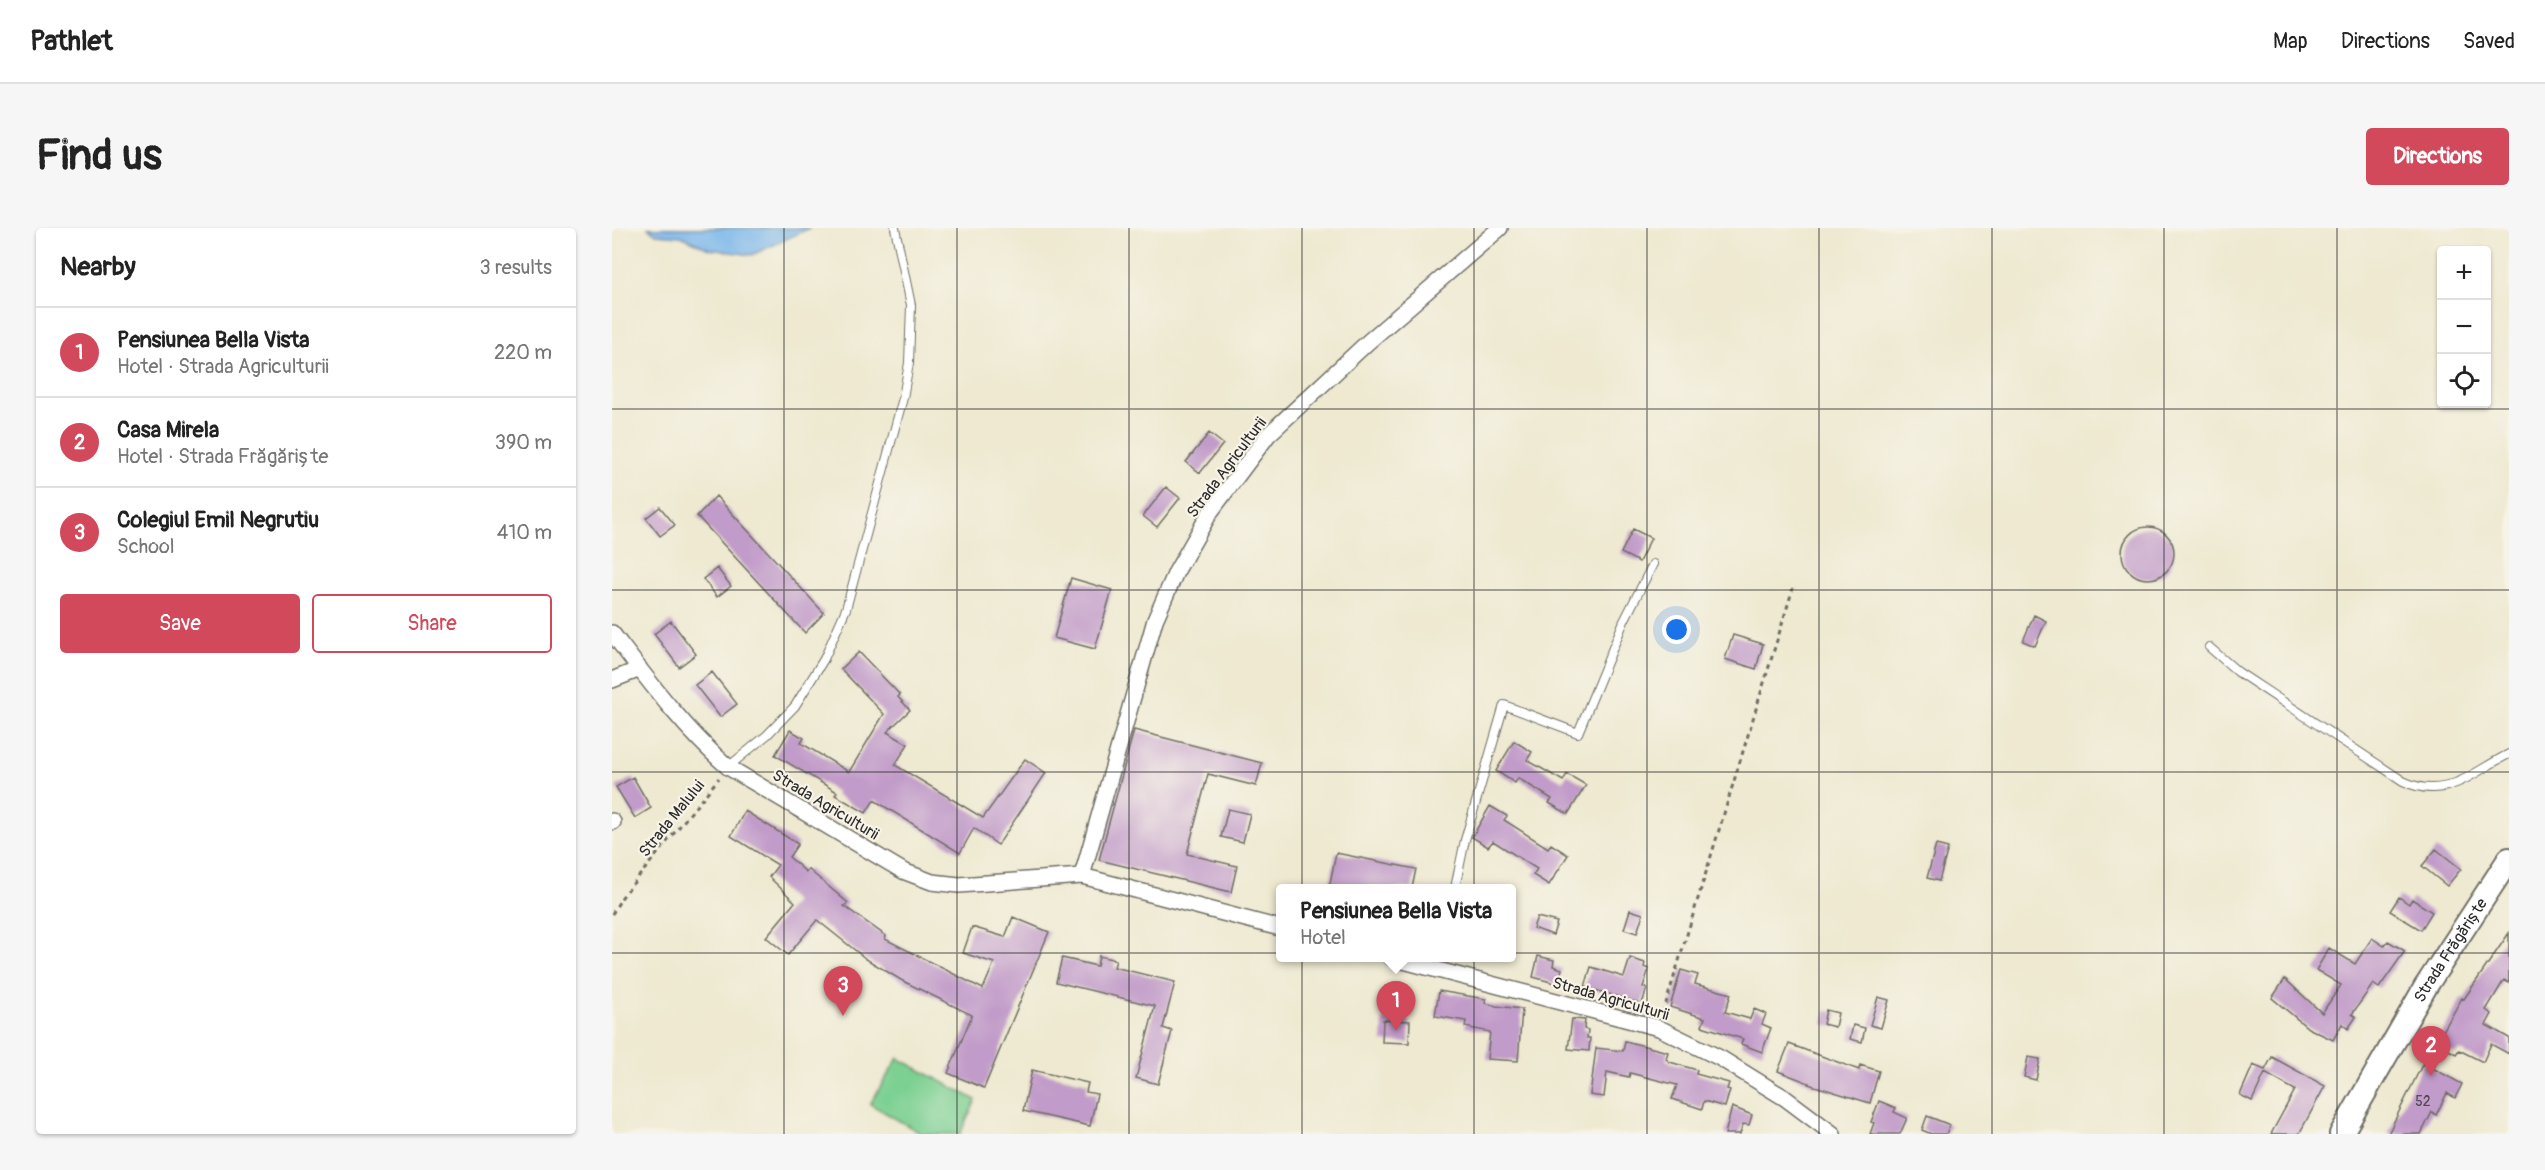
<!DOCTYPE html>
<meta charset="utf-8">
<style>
:root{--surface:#fff;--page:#f6f6f6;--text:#222;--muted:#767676;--line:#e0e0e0;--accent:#d1495b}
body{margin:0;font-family:Pangolin,sans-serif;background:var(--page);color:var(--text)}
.controls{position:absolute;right:18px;top:18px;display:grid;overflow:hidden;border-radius:6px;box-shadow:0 2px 4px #0004}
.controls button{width:54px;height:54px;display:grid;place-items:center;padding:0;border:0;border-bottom:2px solid var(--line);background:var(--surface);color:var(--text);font:30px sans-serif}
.you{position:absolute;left:1065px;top:402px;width:21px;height:21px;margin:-15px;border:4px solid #fff;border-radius:50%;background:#1a73e8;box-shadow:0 0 0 9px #1a73e833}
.badge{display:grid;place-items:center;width:39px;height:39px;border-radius:50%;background:var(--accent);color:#fff;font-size:20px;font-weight:700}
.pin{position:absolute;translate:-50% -50px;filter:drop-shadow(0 2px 3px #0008)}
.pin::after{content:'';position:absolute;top:32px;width:21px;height:18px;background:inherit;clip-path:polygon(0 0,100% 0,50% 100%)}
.popup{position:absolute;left:664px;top:656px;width:240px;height:78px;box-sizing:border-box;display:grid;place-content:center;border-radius:6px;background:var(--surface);filter:drop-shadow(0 2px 4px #0005);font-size:20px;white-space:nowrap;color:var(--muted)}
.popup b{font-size:22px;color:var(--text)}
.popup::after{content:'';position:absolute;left:50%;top:100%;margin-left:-12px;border:12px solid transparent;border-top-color:var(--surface)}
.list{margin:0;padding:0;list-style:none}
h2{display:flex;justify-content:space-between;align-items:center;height:78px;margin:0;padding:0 24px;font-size:26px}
h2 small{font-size:20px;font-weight:400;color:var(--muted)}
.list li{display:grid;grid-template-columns:39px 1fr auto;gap:18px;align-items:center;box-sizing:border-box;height:90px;padding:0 24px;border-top:2px solid var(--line)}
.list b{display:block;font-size:22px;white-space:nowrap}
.list p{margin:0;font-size:20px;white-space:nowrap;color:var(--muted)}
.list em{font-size:20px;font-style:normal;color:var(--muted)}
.actions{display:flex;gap:12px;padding:18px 24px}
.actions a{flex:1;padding:14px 0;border:2px solid var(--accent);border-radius:6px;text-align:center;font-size:21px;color:var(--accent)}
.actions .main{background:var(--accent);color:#fff}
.icon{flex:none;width:33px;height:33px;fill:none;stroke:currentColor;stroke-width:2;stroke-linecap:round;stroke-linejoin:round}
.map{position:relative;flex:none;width:1897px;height:906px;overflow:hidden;border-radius:6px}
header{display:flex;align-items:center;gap:36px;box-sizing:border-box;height:84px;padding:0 30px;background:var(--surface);border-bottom:2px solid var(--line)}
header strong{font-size:28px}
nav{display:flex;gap:33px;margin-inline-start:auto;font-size:21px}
.intro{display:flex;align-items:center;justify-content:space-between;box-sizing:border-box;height:144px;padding:0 36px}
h1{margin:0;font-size:42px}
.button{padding:15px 27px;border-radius:6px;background:var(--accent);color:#fff;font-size:21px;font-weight:700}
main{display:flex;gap:36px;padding:0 36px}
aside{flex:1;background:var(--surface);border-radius:6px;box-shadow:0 2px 4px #0004}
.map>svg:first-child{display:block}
.green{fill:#7cd092;stroke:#547e5e;stroke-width:1.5}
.water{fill:#77b5ea;stroke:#51708a;stroke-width:1.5}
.building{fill:#c19bc9}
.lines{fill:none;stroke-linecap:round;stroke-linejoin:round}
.lane-casing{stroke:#6f6e65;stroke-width:10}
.street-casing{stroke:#6f6e65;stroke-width:18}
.secondary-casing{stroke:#6f6e65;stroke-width:26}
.path{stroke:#6f6e65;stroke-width:3;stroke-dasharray:4.5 4.5;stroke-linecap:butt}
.lane{stroke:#fff;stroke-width:8}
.street{stroke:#fff;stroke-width:15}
.secondary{stroke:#fff;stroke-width:22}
.grid{fill:none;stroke:#2b2b2b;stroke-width:1.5;stroke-opacity:0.55}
.labels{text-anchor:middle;stroke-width:4.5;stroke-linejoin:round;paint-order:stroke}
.number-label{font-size:14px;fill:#504752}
.street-label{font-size:16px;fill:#2b2b2b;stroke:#f7f3e8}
</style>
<header>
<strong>Pathlet</strong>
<nav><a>Map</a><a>Directions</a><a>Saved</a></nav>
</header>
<div class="intro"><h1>Find us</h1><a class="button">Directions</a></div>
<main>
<aside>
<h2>Nearby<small>3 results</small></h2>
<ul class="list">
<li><span class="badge">1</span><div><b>Pensiunea Bella Vista</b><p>Hotel · Strada Agriculturii</p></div><em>220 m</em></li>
<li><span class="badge">2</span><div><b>Casa Mirela</b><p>Hotel · Strada Frăgăriște</p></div><em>390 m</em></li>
<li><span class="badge">3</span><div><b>Colegiul Emil Negrutiu</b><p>School</p></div><em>410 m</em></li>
</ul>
<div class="actions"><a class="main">Save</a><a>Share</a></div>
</aside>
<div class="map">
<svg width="1897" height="906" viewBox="0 0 1897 906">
<rect width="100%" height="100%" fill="#f7f3e8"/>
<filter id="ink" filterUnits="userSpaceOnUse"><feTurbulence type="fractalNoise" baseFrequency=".0167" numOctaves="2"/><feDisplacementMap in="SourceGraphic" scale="12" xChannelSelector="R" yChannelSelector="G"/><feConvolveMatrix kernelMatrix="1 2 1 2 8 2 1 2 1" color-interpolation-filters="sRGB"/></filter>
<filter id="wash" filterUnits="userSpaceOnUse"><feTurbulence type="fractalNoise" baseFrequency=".008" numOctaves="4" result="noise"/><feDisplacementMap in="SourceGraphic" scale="24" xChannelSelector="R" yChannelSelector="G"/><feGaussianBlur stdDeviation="1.35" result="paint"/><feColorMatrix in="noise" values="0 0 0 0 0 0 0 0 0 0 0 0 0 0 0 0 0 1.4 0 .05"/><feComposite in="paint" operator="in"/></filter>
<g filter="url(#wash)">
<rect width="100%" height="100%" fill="#eee9d0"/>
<path class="green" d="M 286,830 L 364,872 L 348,906 L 310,906 L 258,876 Z"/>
<path class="water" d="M 36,0 L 198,0 L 140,27 L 97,21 L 69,8 L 44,6 Z"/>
<g id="blocks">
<path class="building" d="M 597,205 L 611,216 L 588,245 L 574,234 Z
M 554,259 L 568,270 L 545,299 L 531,288 Z
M 104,268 L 212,385 L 193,405 L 85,288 Z
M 48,279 L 63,297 L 48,308 L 34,290 Z
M1510 325a26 26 0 1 1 52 0a26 26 0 1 1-52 0Z
M 1021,301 L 1039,310 L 1027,334 L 1009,325 Z
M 105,340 L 119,358 L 105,369 L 91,351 Z
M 459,350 L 500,362 L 483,421 L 442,410 Z
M 1422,387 L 1434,393 L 1423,418 L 1411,413 Z
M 59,393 L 84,426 L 67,439 L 42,406 Z
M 1121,407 L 1151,416 L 1144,441 L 1113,431 Z
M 247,424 L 288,467 L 286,469 L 298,482 L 275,504 L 296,516 L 283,537 L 371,590 L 413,531 L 434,545 L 386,617 L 362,600 L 348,625 L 262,572 L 254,585 L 223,567 L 225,564 L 163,527 L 178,502 L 192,510 L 189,515 L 237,544 L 272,486 L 229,441 Z
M 100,444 L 125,476 L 108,489 L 83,457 Z
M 522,502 L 650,535 L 644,558 L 596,546 L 575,626 L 625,638 L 619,664 L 487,632 Z
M 902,513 L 920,524 L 915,532 L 951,553 L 955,546 L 974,557 L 956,586 L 937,575 L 940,571 L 906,550 L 903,555 L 884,543 Z
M 21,549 L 39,580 L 23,590 L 4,559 Z
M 878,578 L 895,588 L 892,592 L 936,620 L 939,616 L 956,627 L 937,657 L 921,647 L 925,641 L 881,613 L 876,619 L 860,609 Z
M 616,581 L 638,586 L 631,614 L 609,609 Z
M 133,583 L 186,616 L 177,629 L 194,644 L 196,641 L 236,675 L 232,678 L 274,708 L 273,711 L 371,761 L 382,735 L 351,725 L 360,699 L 393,709 L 401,689 L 437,704 L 372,860 L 336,845 L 360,787 L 289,752 L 254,731 L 205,692 L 176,727 L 154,709 L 183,674 L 157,649 L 166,637 L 119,608 Z
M 1324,617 L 1336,620 L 1327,653 L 1315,650 Z
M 1824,621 L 1849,641 L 1835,658 L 1810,638 Z
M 724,625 L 804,641 L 800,660 L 717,660 Z
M 1787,669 L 1797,676 L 1800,671 L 1820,684 L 1809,702 L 1778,683 Z
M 1018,682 L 1031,686 L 1025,705 L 1012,701 Z
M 925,689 L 945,694 L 941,707 L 921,700 Z
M 1897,705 L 1897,755 L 1892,752 L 1874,782 L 1880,786 L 1874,797 L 1897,810 L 1897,826 L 1879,816 L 1871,834 L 1847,822 L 1844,826 L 1827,817 L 1828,813 L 1826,812 L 1850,770 L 1852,771 Z
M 1760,710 L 1772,718 L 1776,713 L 1793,723 L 1767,760 L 1761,756 L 1740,786 L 1744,789 L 1736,801 L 1730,796 L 1721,812 L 1696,800 L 1660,770 L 1673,751 L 1710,785 L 1729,757 L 1704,742 L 1717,720 L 1743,736 Z
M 487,728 L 504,732 L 502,739 L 563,754 L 551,800 L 560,803 L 546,856 L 524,850 L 543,778 L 444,754 L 450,730 L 485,738 Z
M 926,728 L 942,732 L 941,738 L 950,741 L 946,756 L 921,749 Z
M 1018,730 L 1033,735 L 1032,739 L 1037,741 L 1031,759 L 1035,760 L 1030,776 L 973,759 L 979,739 L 1012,749 Z
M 1069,742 L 1086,747 L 1083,756 L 1119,766 L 1113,784 L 1138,791 L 1142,781 L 1154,786 L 1150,796 L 1159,800 L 1150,824 L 1129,816 L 1131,811 L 1090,798 L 1093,790 L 1058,779 Z
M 827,763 L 874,771 L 873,775 L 884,778 L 910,781 L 906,833 L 875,831 L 878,804 L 853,799 L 854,793 L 823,788 Z
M 1266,769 L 1277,772 L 1269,800 L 1258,797 Z
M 1214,782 L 1226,785 L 1223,799 L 1211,796 Z
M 960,791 L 973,792 L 972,801 L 976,802 L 975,810 L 978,810 L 977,823 L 956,821 Z
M 771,792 L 798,793 L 797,815 L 770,814 Z
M 1241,797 L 1253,800 L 1250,814 L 1238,811 Z
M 1013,813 L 1056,824 L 1054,831 L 1058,834 L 1085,842 L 1084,846 L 1117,855 L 1115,861 L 1118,862 L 1113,879 L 1092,873 L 1090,881 L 1060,871 L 1065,857 L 1018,845 L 1017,849 L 995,844 L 992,869 L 978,867 L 984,820 L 1011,823 Z
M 1177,816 L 1247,842 L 1248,837 L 1267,843 L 1258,875 L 1196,856 L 1197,855 L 1166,843 Z
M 1416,829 L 1428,831 L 1424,852 L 1412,849 Z
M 1660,829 L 1713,858 L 1687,906 L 1659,906 L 1683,862 L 1653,845 L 1640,873 L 1628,867 L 1641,837 L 1653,842 Z
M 1811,835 L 1850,856 L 1843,870 L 1835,865 L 1824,887 L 1820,884 L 1809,906 L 1776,906 Z
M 420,842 L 476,855 L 474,864 L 485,866 L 478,898 L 411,883 Z
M 1267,873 L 1284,880 L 1282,884 L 1295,890 L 1288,906 L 1258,906 L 1262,895 L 1259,894 Z
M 1120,879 L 1140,887 L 1137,897 L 1131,896 L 1128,906 L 1113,906 Z
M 1315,888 L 1338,897 L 1334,906 L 1319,906 L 1310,902 Z"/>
</g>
</g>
<g filter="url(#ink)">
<use href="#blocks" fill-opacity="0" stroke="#6f6e65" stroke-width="1.5"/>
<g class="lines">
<defs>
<path id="lane" d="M 1597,419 L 1626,444 L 1791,553 C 1834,574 1860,544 1897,526
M 116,539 L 155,507 L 183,478 L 212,431 L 234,381 L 291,170 L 297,135 L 299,77 L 283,0
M 843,660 L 853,612 L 892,477 L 966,505 L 1012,393 L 1041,336"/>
<path id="street" d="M 0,405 C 36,452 71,500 116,539 L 291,643 L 320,654 L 347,657 L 470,648 L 668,700
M 0,452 L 28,441
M 0,593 L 1,594
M 470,648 L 543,392 L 564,344 L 599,283 L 656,207 L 756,114 L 888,0
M 780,730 L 1047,800 L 1108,830 L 1173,870 L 1221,906"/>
<g id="secondary">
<path id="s1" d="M 1729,906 L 1814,758 L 1897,631"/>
</g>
</defs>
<use href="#lane" class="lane-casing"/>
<use href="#street" class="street-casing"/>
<use href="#secondary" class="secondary-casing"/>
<path class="path" d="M 0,686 L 10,669 L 107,550
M 1051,785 L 1181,360"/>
<use href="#lane" class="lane"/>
<use href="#street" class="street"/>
<use href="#secondary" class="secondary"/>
</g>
</g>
<path class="grid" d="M 172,0 L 172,906M 345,0 L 345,906M 517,0 L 517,906M 690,0 L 690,906M 862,0 L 862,906M 1035,0 L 1035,906M 1207,0 L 1207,906M 1380,0 L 1380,906M 1552,0 L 1552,906M 1725,0 L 1725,906M 0,181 L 1897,181M 0,362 L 1897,362M 0,544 L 1897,544M 0,725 L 1897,725"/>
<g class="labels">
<g class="number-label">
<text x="1811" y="878">52</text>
</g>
<g class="street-label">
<text transform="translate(614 239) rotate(-53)" y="6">Strada Agriculturii</text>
<text transform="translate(214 576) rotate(31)" y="6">Strada Agriculturii</text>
<text transform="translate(59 590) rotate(-51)" y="6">Strada Malului</text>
<text dy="6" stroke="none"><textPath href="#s1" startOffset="214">Strada Frăgăriște</textPath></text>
<text transform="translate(999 770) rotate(16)" y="6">Strada Agriculturii</text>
</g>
</g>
</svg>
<div class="controls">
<button>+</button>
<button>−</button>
<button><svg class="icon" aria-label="locate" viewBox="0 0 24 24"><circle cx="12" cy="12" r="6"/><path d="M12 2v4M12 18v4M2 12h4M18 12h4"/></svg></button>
</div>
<div class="you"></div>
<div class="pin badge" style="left:784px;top:803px">1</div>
<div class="popup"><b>Pensiunea Bella Vista</b>Hotel</div>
<div class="pin badge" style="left:1819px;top:848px">2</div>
<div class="pin badge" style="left:231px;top:788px">3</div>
</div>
</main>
